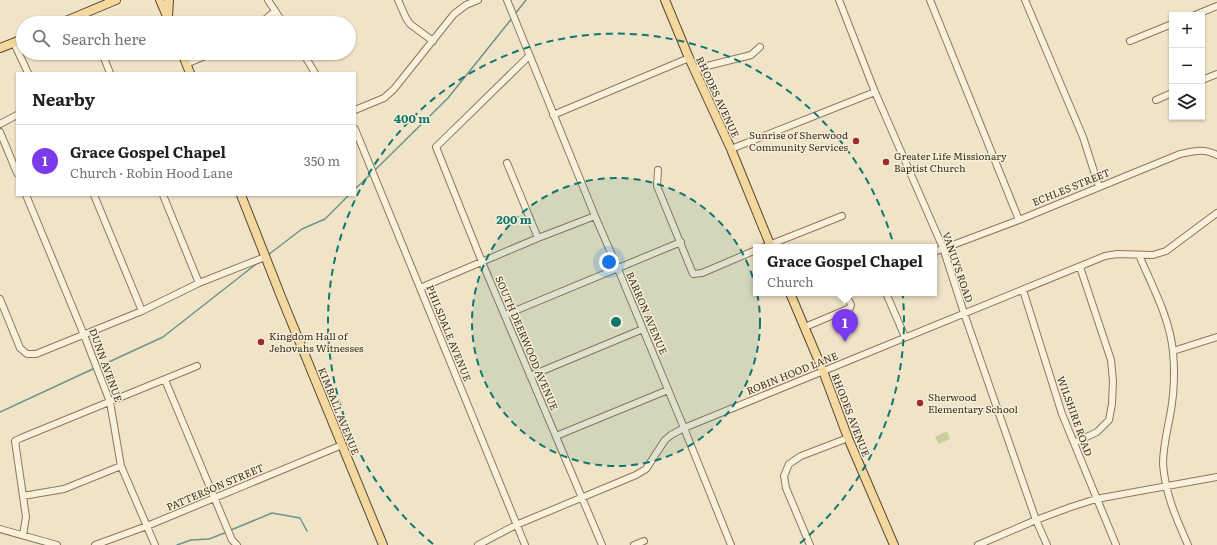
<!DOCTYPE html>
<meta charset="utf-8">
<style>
:root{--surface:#fff;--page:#f2f2f2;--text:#202124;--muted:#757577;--line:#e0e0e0;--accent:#7c3aed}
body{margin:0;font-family:Literata,serif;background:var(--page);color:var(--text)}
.controls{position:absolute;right:12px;top:12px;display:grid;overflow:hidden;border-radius:0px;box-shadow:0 1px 3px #0004}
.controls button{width:36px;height:36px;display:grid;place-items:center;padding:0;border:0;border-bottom:1px solid var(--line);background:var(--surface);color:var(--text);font:20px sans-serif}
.you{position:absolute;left:609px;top:262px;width:14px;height:14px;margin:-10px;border:3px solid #fff;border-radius:50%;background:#1a73e8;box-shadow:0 0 0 6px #1a73e833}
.badge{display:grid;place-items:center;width:26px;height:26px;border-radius:50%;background:var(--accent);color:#fff;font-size:13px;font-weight:700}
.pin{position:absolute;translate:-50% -33px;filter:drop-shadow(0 1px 2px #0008)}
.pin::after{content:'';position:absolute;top:21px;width:14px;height:12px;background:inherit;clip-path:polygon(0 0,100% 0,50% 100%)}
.popup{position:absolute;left:753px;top:244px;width:184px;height:52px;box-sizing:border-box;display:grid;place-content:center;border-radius:0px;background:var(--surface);filter:drop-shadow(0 1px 3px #0005);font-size:13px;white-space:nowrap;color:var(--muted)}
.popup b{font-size:15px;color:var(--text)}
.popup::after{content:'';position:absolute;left:50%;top:100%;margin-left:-8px;border:8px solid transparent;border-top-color:var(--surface)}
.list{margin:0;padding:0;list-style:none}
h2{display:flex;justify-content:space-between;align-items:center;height:52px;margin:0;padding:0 16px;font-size:17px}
h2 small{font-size:13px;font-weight:400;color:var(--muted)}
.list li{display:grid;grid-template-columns:26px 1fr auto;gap:12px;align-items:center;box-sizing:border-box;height:72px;padding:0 16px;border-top:1px solid var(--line)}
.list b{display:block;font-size:15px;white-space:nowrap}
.list p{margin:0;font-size:13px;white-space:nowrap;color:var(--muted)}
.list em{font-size:13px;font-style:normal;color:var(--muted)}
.icon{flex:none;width:22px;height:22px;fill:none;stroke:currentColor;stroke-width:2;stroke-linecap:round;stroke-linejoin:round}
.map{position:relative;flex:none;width:1217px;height:545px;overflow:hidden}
.search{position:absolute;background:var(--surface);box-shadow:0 1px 3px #0004;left:16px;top:16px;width:340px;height:44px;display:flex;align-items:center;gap:10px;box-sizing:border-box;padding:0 14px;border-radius:22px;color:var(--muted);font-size:15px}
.panel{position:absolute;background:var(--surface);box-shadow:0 1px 3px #0004;left:16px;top:72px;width:340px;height:124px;border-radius:0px}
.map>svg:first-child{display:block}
.green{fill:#c9cf9b}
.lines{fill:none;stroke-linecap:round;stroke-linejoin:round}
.stream{stroke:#6f938a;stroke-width:1.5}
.minor-casing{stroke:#8d765c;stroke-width:8}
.major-casing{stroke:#5b4430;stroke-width:10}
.minor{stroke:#faf1dc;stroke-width:6}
.major{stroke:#f3d9a0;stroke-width:8}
.ring{fill:none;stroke:#0f766e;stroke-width:2;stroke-dasharray:7 5}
.poi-dot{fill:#9e2a2b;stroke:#f7eed8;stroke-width:1.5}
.labels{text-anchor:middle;stroke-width:3;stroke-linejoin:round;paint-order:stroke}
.street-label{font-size:10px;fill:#3d2e20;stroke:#f7eed8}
.poi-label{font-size:10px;fill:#3d2e20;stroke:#f7eed8;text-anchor:start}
.centre{fill:#0f766e;stroke:#f7eed8;stroke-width:2}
.ring-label{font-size:12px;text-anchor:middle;font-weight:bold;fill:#0f766e;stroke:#f7eed8;stroke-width:3;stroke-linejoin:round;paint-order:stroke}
</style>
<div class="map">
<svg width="1217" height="545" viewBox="0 0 1217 545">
<rect width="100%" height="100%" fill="#f0e4c8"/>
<path class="green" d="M 947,431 L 950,439 L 939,444 L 935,437 Z"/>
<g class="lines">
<path class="stream" d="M 515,14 L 526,0
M 375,170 L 448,98 L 513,17
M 355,189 L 371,174
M 268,255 L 302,229 L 325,219 L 349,195
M 98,367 L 163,337 L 260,261
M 0,412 L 95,368
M 231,530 L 272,513 L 300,518 L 307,531
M 177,545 L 191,540 L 209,539 L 227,532"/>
<defs>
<path id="minor" d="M 268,0 L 283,23
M 398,0 L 406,18 L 410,24 L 433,41
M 507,0 L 595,216 L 618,269 L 684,428 L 731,545
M 839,0 L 875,92 L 943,248 L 964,313 L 1036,520 L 1047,545
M 930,0 L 1019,220
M 1025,0 L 1083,137 L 1099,187
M 85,13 L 89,23
M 1195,15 L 1217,6
M 261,23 L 275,11
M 1130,41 L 1172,24
M 14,43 L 28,73
M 102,53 L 110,73
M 303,53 L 315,73
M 529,56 L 436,147 L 482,262 L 602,545
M 186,64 L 212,53
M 695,69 L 751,55 L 760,47
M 1202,80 L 1217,74
M 1156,100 L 1172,93
M 355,110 L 384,98 L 394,89 L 454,14 L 466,5 L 478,0
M 553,115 L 689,58
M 0,124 L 17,115
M 355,129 L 525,545
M 0,132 L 17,173
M 731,149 L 875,92
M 507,163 L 538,238
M 658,170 L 657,186 L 693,274 L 702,273 L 756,250
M 26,195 L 84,335 L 110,402 L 121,466 L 155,545
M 94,195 L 142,311
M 163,195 L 199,283
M 764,247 L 842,216
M 934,252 L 1019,220 L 1180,154 C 1194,151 1204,148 1217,155
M 1139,255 C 1152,286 1170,318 1173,352 C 1175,373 1174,395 1170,416 C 1167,432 1163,447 1163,464 C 1165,493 1176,518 1188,545
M 420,288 L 538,238 L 595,216
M 1023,290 L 1062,414 L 1116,545
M 886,293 L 905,337
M 0,299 L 20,348 L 27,354 L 36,354 L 142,311 L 199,283 L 265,257
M 505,315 L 681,242
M 805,327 L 850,308 L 851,305 L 845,293
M 1173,351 L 1217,337
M 530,376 L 643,329
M 165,380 L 232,540 L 237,545
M 556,436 L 668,390
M 1074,443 L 1097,432 L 1109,420 L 1112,404 L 1113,381 L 1111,360 L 1080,267
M 23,496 L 64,489 L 121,466
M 0,529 L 57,545
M 23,535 L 26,517 L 15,441 L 21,438 L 197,366
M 95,545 L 147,526 L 342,445
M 478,545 L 516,525 L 636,475 L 646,469 L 665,440 L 671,435 L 684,428 L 1105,256 L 1117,254 L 1153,255 L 1166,251 L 1217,213
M 634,545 L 644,541
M 810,545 L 786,488 L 784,476 L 789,464 L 801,456 L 848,438
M 978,545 L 1036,520 L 1071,507 L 1096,499 L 1217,477"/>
<path id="major" d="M 160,0 L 170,23
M 665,0 L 689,58 L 731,149 L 771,247
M 168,17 L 169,0
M 61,23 L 116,0
M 0,48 L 23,39
M 182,53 L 190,73
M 241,195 L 282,299 L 383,545
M 790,293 L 823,371 L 848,438 L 894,545"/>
</defs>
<use href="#minor" class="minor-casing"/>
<use href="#major" class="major-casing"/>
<use href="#minor" class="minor"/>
<use href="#major" class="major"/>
</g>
<circle cx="616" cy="322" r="144" fill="#0f766e" fill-opacity=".12"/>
<g class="ring">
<circle cx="616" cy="322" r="144"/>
<path d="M433 544A288 288 0 1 1 799 544"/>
</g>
<g class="poi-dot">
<circle cx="856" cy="141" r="4"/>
<circle cx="886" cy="162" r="4"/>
<circle cx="261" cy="342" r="4"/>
<circle cx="920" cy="403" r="4"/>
</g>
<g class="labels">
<g class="street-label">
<text transform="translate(718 97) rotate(65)" y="4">RHODES AVENUE</text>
<text transform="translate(1071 187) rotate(-22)" y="4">ECHLES STREET</text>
<text transform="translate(958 267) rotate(71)" y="4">VANUYS ROAD</text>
<text transform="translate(647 313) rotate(67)" y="4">BARRON AVENUE</text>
<text transform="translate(449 333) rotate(68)" y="4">PHILSDALE AVENUE</text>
<text transform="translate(527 343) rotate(67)" y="4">SOUTH DEERWOOD AVENUE</text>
<text transform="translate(106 365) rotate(70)" y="4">DUNN AVENUE</text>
<text transform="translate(792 373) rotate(-22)" y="4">ROBIN HOOD LANE</text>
<text transform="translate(339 411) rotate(68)" y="4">KIMBALL AVENUE</text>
<text transform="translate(851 415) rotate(69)" y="4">RHODES AVENUE</text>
<text transform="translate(1075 416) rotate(70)" y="4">WILSHIRE ROAD</text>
<text transform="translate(215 487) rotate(-23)" y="4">PATTERSON STREET</text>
</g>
<g class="poi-label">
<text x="848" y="139" text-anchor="end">Sunrise of Sherwood<tspan x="848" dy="12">Community Services</tspan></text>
<text x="894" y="160">Greater Life Missionary<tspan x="894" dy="12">Baptist Church</tspan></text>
<text x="269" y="340">Kingdom Hall of<tspan x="269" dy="12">Jehovahs Witnesses</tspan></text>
<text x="928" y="401">Sherwood<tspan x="928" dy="12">Elementary School</tspan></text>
</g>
</g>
<circle cx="616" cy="322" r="6" class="centre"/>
<g class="ring-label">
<text x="412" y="123">400 m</text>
<text x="514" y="224">200 m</text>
</g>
</svg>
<div class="controls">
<button>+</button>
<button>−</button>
<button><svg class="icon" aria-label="layers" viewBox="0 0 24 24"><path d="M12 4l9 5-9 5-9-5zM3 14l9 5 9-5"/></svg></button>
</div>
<div class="you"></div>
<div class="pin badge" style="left:845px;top:342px">1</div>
<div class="popup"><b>Grace Gospel Chapel</b>Church</div>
<div class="search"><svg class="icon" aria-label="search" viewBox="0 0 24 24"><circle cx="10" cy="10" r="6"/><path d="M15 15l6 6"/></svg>Search here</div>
<section class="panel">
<h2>Nearby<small></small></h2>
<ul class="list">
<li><span class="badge">1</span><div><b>Grace Gospel Chapel</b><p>Church · Robin Hood Lane</p></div><em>350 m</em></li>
</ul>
</section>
</div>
